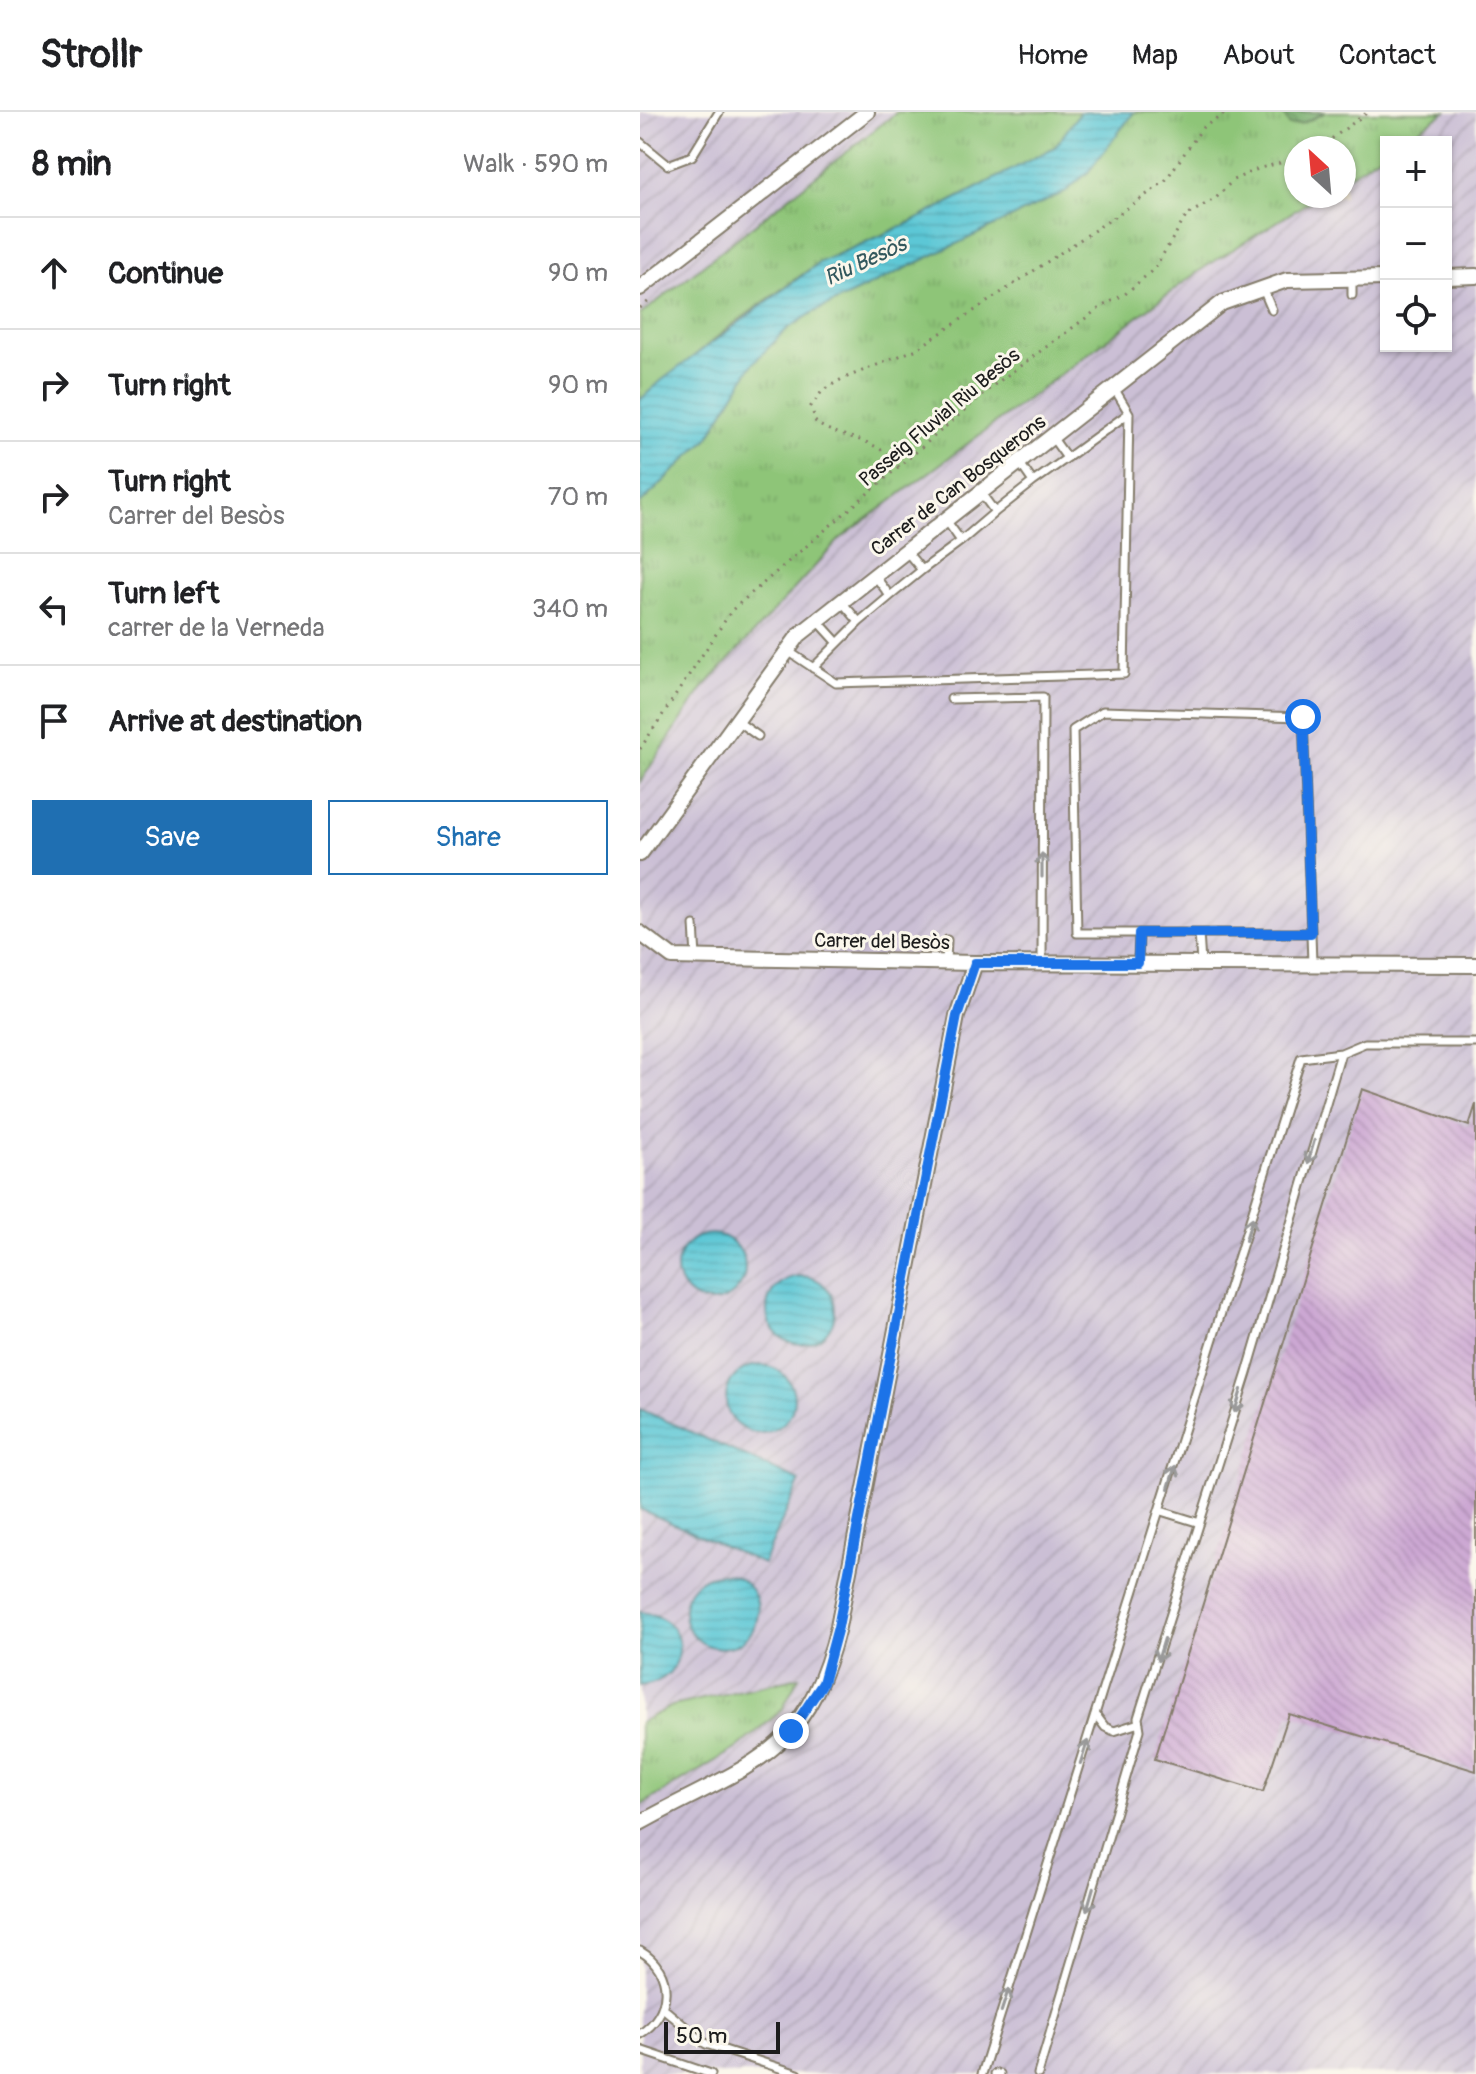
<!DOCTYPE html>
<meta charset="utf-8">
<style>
:root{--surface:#fff;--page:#f6f6f6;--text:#202124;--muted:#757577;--line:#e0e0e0;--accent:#1f6fb2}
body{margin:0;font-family:Pangolin,sans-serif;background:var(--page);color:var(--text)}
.controls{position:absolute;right:24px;top:24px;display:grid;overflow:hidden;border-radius:0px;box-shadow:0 2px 6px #0004}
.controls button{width:72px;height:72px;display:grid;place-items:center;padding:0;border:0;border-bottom:2px solid var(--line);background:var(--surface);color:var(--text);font:40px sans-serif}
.compass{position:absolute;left:644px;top:24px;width:72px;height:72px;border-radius:50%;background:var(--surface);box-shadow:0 2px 6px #0004;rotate:334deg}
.scale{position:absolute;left:24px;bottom:20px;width:116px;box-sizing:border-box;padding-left:8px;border:4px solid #1c1c1c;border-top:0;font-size:22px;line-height:28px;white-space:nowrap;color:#1c1c1c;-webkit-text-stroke:6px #fbf7ec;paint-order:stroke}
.stop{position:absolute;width:24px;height:24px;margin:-18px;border:6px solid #1a73e8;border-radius:50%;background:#fff}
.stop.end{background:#1a73e8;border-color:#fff;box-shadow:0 2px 8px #0008}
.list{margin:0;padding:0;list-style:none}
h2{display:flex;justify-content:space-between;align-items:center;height:104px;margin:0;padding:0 32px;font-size:34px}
h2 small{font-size:26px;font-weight:400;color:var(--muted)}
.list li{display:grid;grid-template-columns:52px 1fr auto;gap:24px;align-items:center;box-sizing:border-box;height:112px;padding:0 32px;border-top:2px solid var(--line)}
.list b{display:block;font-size:30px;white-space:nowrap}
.list p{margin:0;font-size:26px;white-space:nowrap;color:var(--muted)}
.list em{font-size:26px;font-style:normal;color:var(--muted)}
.actions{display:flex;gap:16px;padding:24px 32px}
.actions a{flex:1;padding:18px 0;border:2px solid var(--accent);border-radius:0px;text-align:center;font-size:28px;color:var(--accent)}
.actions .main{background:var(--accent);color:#fff}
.icon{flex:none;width:44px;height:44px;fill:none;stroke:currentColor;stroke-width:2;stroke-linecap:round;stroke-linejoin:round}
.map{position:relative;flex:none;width:836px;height:1962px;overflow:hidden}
header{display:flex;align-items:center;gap:48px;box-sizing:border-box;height:112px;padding:0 40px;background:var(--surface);border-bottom:2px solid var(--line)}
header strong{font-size:38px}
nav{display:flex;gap:44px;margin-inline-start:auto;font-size:28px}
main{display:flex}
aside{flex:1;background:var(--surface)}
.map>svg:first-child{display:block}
.industrial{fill:url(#industrial-furrows)}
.grass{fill:url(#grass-tufts);stroke:#55704a;stroke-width:2}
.forest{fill:url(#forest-crowns);stroke:#476342;stroke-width:2}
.water{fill:url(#water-rules);stroke:#3c7279;stroke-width:2}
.building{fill:url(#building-back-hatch)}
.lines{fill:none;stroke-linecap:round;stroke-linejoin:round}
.lane-casing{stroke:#847c6b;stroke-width:11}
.street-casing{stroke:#847c6b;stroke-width:18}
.path{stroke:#847c6b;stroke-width:3;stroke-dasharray:2 6;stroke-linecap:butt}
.lane{stroke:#fff;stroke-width:7}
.street{stroke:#fff;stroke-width:14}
.oneway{stroke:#999}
.route{stroke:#1a73e8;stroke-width:10}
.labels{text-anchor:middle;stroke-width:6;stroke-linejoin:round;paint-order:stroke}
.street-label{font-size:20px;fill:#1c1c1c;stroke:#fbf7ec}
.water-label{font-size:22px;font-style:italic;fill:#32585d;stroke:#fbf7ec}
</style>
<header>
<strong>Strollr</strong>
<nav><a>Home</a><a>Map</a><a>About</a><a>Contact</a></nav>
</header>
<main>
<aside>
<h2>8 min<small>Walk · 590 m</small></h2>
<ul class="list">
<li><svg class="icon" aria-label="ahead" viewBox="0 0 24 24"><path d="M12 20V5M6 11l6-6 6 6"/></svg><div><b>Continue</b></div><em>90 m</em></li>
<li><svg class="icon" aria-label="right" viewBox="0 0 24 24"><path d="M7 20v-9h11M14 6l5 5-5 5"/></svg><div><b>Turn right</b></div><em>90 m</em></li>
<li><svg class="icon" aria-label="right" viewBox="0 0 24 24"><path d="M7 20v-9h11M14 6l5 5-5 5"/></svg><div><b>Turn right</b><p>Carrer del Besòs</p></div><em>70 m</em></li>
<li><svg class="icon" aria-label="left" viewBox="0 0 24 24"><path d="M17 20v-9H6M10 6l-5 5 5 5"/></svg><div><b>Turn left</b><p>carrer de la Verneda</p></div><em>340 m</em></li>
<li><svg class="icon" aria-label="arrive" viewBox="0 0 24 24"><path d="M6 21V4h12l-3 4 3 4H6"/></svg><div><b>Arrive at destination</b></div></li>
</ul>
<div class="actions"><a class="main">Save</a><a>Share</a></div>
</aside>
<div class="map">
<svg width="836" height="1962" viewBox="0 0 836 1962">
<defs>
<pattern id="industrial-furrows" width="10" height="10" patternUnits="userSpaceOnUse" patternTransform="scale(2)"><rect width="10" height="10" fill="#cbbfd5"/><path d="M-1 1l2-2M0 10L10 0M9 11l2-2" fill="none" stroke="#aea4b6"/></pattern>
<pattern id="grass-tufts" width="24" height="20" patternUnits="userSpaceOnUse" patternTransform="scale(2)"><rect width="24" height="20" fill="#8ec578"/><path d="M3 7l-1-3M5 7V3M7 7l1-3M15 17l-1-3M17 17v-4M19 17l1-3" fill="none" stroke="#7aa967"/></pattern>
<pattern id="forest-crowns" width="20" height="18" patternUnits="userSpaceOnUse" patternTransform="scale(2)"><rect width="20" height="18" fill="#72aa68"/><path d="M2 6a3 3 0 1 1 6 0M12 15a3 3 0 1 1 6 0" fill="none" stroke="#5d8a55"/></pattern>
<pattern id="water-rules" width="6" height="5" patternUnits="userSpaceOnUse" patternTransform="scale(2)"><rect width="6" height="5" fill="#5cc7d6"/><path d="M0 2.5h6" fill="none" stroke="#4faab7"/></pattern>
<pattern id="building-back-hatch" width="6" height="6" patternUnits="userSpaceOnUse" patternTransform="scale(2)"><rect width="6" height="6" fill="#cca7d3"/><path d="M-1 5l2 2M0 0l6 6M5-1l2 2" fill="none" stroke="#af8fb5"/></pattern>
</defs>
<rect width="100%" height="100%" fill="#fbf7ec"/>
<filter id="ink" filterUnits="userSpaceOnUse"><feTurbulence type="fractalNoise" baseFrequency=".0125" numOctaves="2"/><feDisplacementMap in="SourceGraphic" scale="16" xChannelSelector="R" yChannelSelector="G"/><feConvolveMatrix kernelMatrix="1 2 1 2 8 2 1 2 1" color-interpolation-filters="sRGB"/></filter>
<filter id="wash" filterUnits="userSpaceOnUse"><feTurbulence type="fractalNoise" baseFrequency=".006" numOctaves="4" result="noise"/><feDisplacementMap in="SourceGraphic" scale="32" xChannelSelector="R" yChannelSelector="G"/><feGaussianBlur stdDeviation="1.8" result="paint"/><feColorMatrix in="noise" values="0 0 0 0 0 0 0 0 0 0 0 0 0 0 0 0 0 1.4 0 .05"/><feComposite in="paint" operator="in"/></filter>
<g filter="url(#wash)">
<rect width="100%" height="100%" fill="#ecddba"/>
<path class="industrial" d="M 0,0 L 257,0 L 0,203 Z
M 805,0 L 836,0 L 836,1962 L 0,1962 L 0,1694 L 97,1636 L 32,1594 L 0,1610 L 0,670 L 62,577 L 200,427 L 559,159 L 678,84 L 704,84 L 704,67 L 746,39 L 746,234 L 806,234 L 806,30 L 760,30 Z"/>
<path class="grass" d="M 257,0 L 440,0 L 415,35 L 270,111 L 180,150 L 92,213 L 0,288 L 0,203 Z
M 494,0 L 642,0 L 650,13 L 663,11 L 686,0 L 805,0 L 760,30 L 746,30 L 746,39 L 704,67 L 704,36 L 656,36 L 656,84 L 678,84 L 559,159 L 200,427 L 62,577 L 0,670 L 0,392 L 68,326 L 113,251 L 147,217 L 174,200 L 425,80 L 448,60 Z
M 159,1565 L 142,1598 L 97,1636 L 0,1694 L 0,1610 L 32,1594 Z"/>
<path class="forest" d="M 642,0 L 686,0 L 663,11 L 649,13 Z"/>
<path class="water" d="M 440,0 L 494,0 L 448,60 L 425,80 L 174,200 L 147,217 L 113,251 L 68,326 L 0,392 L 0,288 L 22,268 L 180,150 L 270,111 L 415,35 Z
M37 1156a34 34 0 1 1 68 0a34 34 0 1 1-68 0Z
M127 1198a34 34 0 1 1 68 0a34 34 0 1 1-68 0Z
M86 1287a34 34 0 1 1 68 0a34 34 0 1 1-68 0Z
M 0,1297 L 160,1369 L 123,1452 L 0,1397 Z
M44 1499a37 37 0 1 1 74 0a37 37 0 1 1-74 0Z
M 0,1500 C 52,1503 52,1569 0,1574 Z"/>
<g id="blocks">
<path class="building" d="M 722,977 L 829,1014 L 836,992 L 836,1659 L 649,1602 L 623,1680 L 515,1647 Z"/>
</g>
</g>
<g filter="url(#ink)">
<use href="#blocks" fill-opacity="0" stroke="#847c6b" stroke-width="2"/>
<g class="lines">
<defs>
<path id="lane" d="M 0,30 L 28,53 L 52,44 L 79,0
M 623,177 L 632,198
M 712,183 L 712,167
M 427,346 L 489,301
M 393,370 L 427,346 L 412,325
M 355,400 L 393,370 L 379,350
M 321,429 L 355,400 L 341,381
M 282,458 L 321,429 L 306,408
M 250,484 L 282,458 L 266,439
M 178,509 L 198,531
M 219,510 L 250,484 L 235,464
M 148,539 L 196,571 L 484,562 L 489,301 L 474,276
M 173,556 L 219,510 L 202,490
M 311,587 L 403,585 L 402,851
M 97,609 L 118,624
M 54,813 L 56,845
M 559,821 L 561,851
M 671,821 L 663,605 L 463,599 L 433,618 L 437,821 L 671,821 L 672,852
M 306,850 L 307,828
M 498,851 L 499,821
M 701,941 L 725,931 L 836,931
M 521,1399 L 560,1411
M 456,1603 L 465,1615 L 474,1619 L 499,1611
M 0,1839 C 35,1859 32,1902 0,1922
M 24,1897 L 66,1932 L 158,1962
M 0,1938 L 71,1962
M 342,1962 L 661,946 L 701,941 L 607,1261 L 498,1606 L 500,1618 L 398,1962
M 355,1962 L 360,1962"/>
<path id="street" d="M 806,165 L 836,164
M 0,176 L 227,0
M 0,742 L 159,523 L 582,191 L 647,168 L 746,166
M 0,821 L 32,845 L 335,851 L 836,853
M 0,1711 C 107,1651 166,1648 198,1515 L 317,904 L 335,851"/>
</defs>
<use href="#lane" class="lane-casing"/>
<use href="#street" class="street-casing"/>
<path class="path" d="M 679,36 L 728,0
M 0,196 L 9,189
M 259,355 C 237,324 205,329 176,311 L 171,294 L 183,278 L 202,267 L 277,237 L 495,91 L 525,69 L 563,15 L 588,0
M 0,637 L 92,498 L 354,273 L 461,195 L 485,182 L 514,157 L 547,103 L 576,86 L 593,68 L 620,56 L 656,47"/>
<use href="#lane" class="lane"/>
<use href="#street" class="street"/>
</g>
<defs><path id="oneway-shaft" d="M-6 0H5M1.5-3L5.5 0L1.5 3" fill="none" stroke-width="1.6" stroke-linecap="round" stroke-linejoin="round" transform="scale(2)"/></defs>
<g class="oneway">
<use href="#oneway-shaft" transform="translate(402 753) rotate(-90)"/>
<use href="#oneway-shaft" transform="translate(671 1040) rotate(106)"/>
<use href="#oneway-shaft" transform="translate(609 1117) rotate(-73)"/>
<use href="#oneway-shaft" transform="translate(598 1289) rotate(107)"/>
<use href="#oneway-shaft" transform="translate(532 1365) rotate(-73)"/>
<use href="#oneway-shaft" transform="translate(521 1538) rotate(107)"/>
<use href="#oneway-shaft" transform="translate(444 1640) rotate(-72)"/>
<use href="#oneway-shaft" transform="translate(450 1787) rotate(106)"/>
<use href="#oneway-shaft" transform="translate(365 1888) rotate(-72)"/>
</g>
</g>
<g class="lines" filter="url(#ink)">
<path class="route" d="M 151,1619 L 183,1571 L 198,1515 L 317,904 L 335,851 L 498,851 L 499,821 L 671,821 L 663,605"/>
</g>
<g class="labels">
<g class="street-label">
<text transform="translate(299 305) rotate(-40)" y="7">Passeig Fluvial Riu Besòs</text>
<text transform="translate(318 373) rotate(-38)" y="7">Carrer de Can Bosquerons</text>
<text transform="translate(242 829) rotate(1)" y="7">Carrer del Besòs</text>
</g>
<g class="water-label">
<text transform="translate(225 148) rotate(-25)" y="8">Riu Besòs</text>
</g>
</g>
</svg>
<div class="controls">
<button>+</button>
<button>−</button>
<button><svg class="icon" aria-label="locate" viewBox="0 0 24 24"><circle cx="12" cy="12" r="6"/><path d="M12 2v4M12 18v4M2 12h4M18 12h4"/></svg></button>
</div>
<svg class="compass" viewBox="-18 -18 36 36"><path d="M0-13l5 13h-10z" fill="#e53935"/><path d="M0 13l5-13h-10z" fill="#757577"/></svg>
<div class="scale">50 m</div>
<div class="stop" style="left:663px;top:605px"></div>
<div class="stop end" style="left:151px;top:1619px"></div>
</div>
</main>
